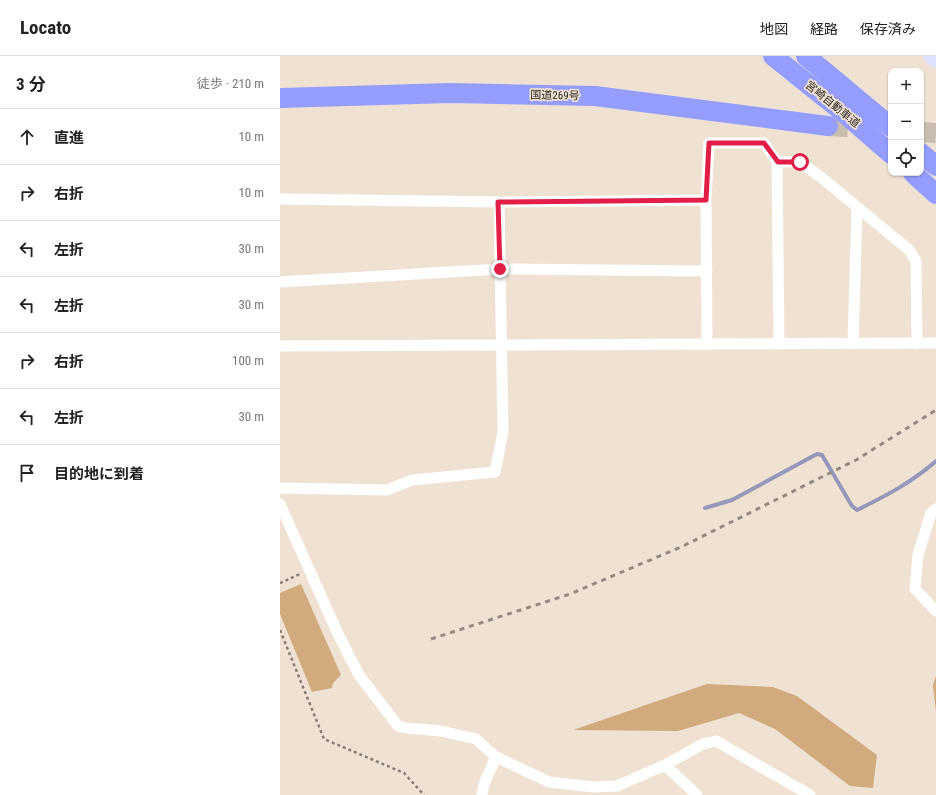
<!DOCTYPE html>
<html lang="ja">
<meta charset="utf-8">
<style>
:root{--surface:#fff;--page:#f6f6f6;--text:#222;--muted:#767676;--line:#e0e0e0}
body{margin:0;font-family:"Roboto Condensed","Noto Sans JP",sans-serif;background:var(--page);color:var(--text)}
.controls{position:absolute;right:12px;top:12px;display:grid;overflow:hidden;border-radius:8px;box-shadow:0 1px 3px #0004}
.controls button{width:36px;height:36px;display:grid;place-items:center;padding:0;border:0;border-bottom:1px solid var(--line);background:var(--surface);color:var(--text);font:20px sans-serif}
.stop{position:absolute;width:12px;height:12px;margin:-9px;border:3px solid #e11d48;border-radius:50%;background:#fff}
.stop.end{background:#e11d48;border-color:#fff;box-shadow:0 1px 4px #0008}
.list{margin:0;padding:0;list-style:none}
h2{display:flex;justify-content:space-between;align-items:center;height:52px;margin:0;padding:0 16px;font-size:17px}
h2 small{font-size:13px;font-weight:400;color:var(--muted)}
.list li{display:grid;grid-template-columns:26px 1fr auto;gap:12px;align-items:center;box-sizing:border-box;height:56px;padding:0 16px;border-top:1px solid var(--line)}
.list b{display:block;font-size:15px;white-space:nowrap}
.list em{font-size:13px;font-style:normal;color:var(--muted)}
.icon{flex:none;width:22px;height:22px;fill:none;stroke:currentColor;stroke-width:2;stroke-linecap:round;stroke-linejoin:round}
.map{position:relative;flex:none;width:656px;height:739px;overflow:hidden}
header{display:flex;align-items:center;gap:24px;box-sizing:border-box;height:56px;padding:0 20px;background:var(--surface);border-bottom:1px solid var(--line)}
header strong{font-size:19px}
nav{display:flex;gap:22px;margin-inline-start:auto;font-size:14px}
main{display:flex}
aside{flex:1;background:var(--surface)}
.map>svg:first-child{display:block}
.green{fill:#d1aa7e}
.lines{fill:none;stroke-linecap:round;stroke-linejoin:round}
.stream{stroke:#9598b8;stroke-width:4}
.highway-tunnel{stroke:#c8bdaf;stroke-width:20;stroke-dasharray:20 10;stroke-linecap:butt}
.path{stroke:#867e74;stroke-width:2.5;stroke-dasharray:3 3;stroke-linecap:butt}
.street{stroke:#fff;stroke-width:11}
.secondary{stroke:#dfe2ff;stroke-width:16}
.highway{stroke:#959eff;stroke-width:20}
.rail{stroke:#948b80;stroke-width:3;stroke-dasharray:5 5;stroke-linecap:butt}
.route{stroke:#e11d48;stroke-width:5}
.labels{text-anchor:middle;stroke-width:3.5;stroke-linejoin:round;paint-order:stroke}
.street-label{font-size:11px;fill:#2b2721;stroke:#efe2d3}
</style>
<header>
<strong>Locato</strong>
<nav><a>地図</a><a>経路</a><a>保存済み</a></nav>
</header>
<main>
<aside>
<h2>3 分<small>徒歩 · 210 m</small></h2>
<ul class="list">
<li><svg class="icon" aria-label="ahead" viewBox="0 0 24 24"><path d="M12 20V5M6 11l6-6 6 6"/></svg><div><b>直進</b></div><em>10 m</em></li>
<li><svg class="icon" aria-label="right" viewBox="0 0 24 24"><path d="M7 20v-9h11M14 6l5 5-5 5"/></svg><div><b>右折</b></div><em>10 m</em></li>
<li><svg class="icon" aria-label="left" viewBox="0 0 24 24"><path d="M17 20v-9H6M10 6l-5 5 5 5"/></svg><div><b>左折</b></div><em>30 m</em></li>
<li><svg class="icon" aria-label="left" viewBox="0 0 24 24"><path d="M17 20v-9H6M10 6l-5 5 5 5"/></svg><div><b>左折</b></div><em>30 m</em></li>
<li><svg class="icon" aria-label="right" viewBox="0 0 24 24"><path d="M7 20v-9h11M14 6l5 5-5 5"/></svg><div><b>右折</b></div><em>100 m</em></li>
<li><svg class="icon" aria-label="left" viewBox="0 0 24 24"><path d="M17 20v-9H6M10 6l-5 5 5 5"/></svg><div><b>左折</b></div><em>30 m</em></li>
<li><svg class="icon" aria-label="arrive" viewBox="0 0 24 24"><path d="M6 21V4h12l-3 4 3 4H6"/></svg><div><b>目的地に到着</b></div></li>
</ul>
</aside>
<div class="map">
<svg width="656" height="739" viewBox="0 0 656 739">
<rect width="100%" height="100%" fill="#efe2d3"/>
<path class="green" d="M 21,528 L 61,619 L 53,627 L 52,632 L 32,636 L 0,558 L 0,537 Z
M 656,620 L 656,657 L 653,629 Z
M 427,628 L 493,631 L 517,640 L 597,699 L 593,732 L 570,730 L 495,673 L 459,657 L 398,675 L 293,674 Z"/>
<g class="lines">
<path class="stream" d="M 425,452 L 452,444 L 537,398 L 542,399 L 572,450 L 577,454 C 606,440 632,426 656,405"/>
<path class="highway-tunnel" d="M 548,70 L 592,73
M 641,76 L 656,77"/>
<path class="path" d="M 0,527 L 20,518
M 0,574 L 44,683 L 124,717 L 144,739"/>
<path class="street" d="M 497,106 L 499,288
M 0,143 L 219,146 L 426,144
M 0,226 L 220,213 L 427,215
M 427,288 L 426,144 L 429,87 L 484,87 L 497,106 L 520,106 L 542,122 L 629,194 L 636,205 L 637,288
M 573,288 L 577,152
M 0,290 L 656,287
M 0,432 L 107,434 L 132,424 L 215,416 L 223,376 L 219,146
M 0,448 L 57,576 L 79,619 L 118,670 L 126,672 L 161,675 L 196,683 L 216,701 L 269,726 L 314,731 L 337,730 L 385,709 L 423,688 L 436,685 L 530,739
M 656,453 L 651,457 L 638,499 L 635,533 L 656,555
M 385,709 L 417,739
M 202,739 L 204,728 L 216,701"/>
<path class="secondary" d="M 651,0 L 656,4"/>
<path class="highway" d="M 493,0 L 564,57 L 611,98
M 526,0 L 611,71
M 0,42 L 170,37 L 315,40 L 548,70
M 641,97 L 656,110
M 633,117 L 656,138"/>
<path class="rail" d="M 151,583 L 290,538 L 401,491 L 576,404 L 656,354"/>
</g>
<g class="lines">
<path class="route" d="M 220,213 L 218,146 L 426,144 L 429,87 L 484,87 L 498,106 L 520,106"/>
</g>
<g class="labels">
<g class="street-label">
<text transform="translate(275 39) rotate(1)" y="4">国道269号</text>
<text transform="translate(553 48) rotate(39)" y="4">宮崎自動車道</text>
</g>
</g>
</svg>
<div class="controls">
<button>+</button>
<button>−</button>
<button><svg class="icon" aria-label="locate" viewBox="0 0 24 24"><circle cx="12" cy="12" r="6"/><path d="M12 2v4M12 18v4M2 12h4M18 12h4"/></svg></button>
</div>
<div class="stop" style="left:520px;top:106px"></div>
<div class="stop end" style="left:220px;top:213px"></div>
</div>
</main>
